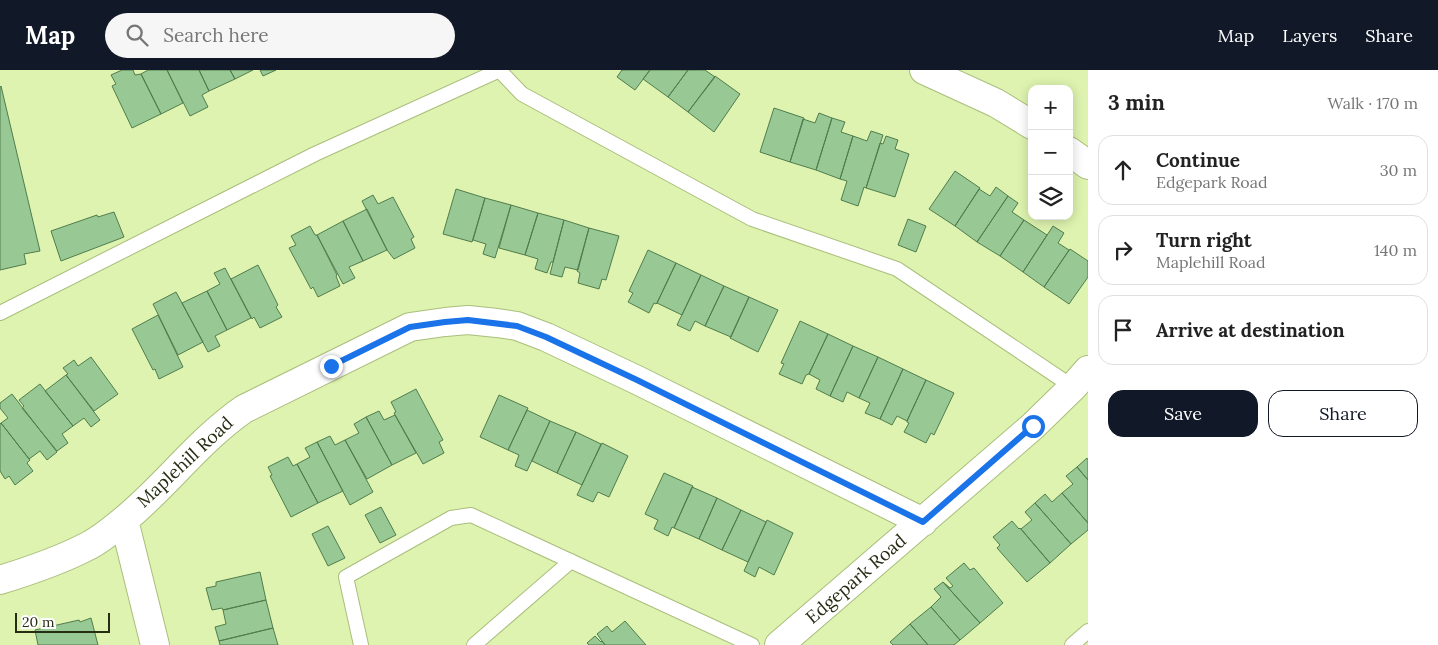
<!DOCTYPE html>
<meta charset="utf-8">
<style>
:root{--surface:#fff;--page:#f6f6f6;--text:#222;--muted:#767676;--line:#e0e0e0;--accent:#111827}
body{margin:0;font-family:Lora,serif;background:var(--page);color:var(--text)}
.controls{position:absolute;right:15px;top:15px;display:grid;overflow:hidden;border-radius:10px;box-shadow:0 2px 12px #0003}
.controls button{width:45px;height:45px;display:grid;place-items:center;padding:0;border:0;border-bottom:1px solid var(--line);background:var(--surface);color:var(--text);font:25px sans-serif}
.scale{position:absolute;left:15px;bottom:12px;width:95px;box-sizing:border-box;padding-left:5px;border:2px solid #262d13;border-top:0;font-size:14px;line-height:18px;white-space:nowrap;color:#262d13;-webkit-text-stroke:4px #fff;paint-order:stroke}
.stop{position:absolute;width:15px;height:15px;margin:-11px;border:4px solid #1a73e8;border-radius:50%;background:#fff}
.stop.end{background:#1a73e8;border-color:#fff;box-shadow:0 1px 5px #0008}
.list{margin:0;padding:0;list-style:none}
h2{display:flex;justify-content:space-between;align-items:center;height:65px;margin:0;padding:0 20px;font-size:21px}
h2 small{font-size:16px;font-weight:400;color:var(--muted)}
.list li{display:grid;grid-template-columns:32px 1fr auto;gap:15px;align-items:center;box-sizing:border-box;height:70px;margin:0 10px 10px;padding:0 10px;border:1px solid var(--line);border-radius:15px}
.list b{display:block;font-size:19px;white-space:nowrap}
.list p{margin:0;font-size:16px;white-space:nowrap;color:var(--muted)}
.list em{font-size:16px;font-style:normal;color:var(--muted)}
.actions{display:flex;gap:10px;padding:15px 20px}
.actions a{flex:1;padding:11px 0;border:1px solid var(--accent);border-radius:15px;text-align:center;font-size:18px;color:var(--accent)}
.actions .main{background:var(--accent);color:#fff}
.icon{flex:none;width:28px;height:28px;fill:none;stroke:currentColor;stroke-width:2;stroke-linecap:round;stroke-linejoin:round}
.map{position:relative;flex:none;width:1088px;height:575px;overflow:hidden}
header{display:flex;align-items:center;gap:30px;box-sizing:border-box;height:70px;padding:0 25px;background:var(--accent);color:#fff}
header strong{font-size:24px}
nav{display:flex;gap:28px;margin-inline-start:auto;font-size:18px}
.search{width:350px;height:45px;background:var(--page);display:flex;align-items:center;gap:12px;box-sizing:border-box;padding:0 18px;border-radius:28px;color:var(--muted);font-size:19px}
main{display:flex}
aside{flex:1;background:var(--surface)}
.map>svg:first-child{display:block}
.building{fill:#98c893;stroke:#507d4c}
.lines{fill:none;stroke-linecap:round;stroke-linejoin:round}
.service-casing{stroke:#aabe7c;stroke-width:16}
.minor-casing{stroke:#aabe7c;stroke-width:30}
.service{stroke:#fff;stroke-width:14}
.minor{stroke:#fff;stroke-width:28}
.route{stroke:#1a73e8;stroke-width:6}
.labels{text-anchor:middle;stroke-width:5;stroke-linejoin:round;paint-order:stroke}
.street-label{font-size:18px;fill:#262d13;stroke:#fff}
</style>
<header>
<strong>Map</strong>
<div class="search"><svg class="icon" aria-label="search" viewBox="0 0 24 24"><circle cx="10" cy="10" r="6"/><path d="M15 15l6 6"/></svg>Search here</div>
<nav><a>Map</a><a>Layers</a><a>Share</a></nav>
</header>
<main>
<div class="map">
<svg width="1088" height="575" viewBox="0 0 1088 575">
<rect width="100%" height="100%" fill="#def3af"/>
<path class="building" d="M 122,0 L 133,0 L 135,5 L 141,4 L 161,44 L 132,58 L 112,16 L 116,14 L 111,5 Z
M 148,0 L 167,0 L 183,33 L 161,44 L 141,4 Z
M 167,0 L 199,0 L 209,21 L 202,25 L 208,37 L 190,46 Z
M 199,0 L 230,0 L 235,9 L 209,21 Z
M 230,0 L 253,0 L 235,9 Z
M 260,0 L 276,0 L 263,6 Z
M 622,0 L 650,0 L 635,20 L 617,7 Z
M 650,0 L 688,0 L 668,27 L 643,9 Z
M 688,0 L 705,0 L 715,7 L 688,42 L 668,27 Z
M 715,6 L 740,24 L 714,62 L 688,42 Z
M 1,16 L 40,181 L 24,184 L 26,194 L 0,200 L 0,17 Z
M 774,38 L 804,48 L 790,92 L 760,82 Z
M 819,43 L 832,48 L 816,100 L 790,92 L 803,49 L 815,53 Z
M 832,48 L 845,52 L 841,62 L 853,66 L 840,109 L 816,100 Z
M 871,61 L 883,65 L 866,118 L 864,117 L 858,136 L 841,130 L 847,111 L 840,109 L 853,66 L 867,71 Z
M 886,66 L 898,70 L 895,79 L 909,84 L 895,127 L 866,118 L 880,73 L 883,74 Z
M 955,101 L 980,118 L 955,156 L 929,139 Z
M 996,117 L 1008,126 L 977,172 L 955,156 L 979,119 L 990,126 Z
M 456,119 L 485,128 L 472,172 L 443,164 Z
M 373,125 L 378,134 L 393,127 L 414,167 L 411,169 L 415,178 L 394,189 L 387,180 L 362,131 Z
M 1008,126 L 1018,133 L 1012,142 L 1024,150 L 1000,186 L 977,172 Z
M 485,128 L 511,135 L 495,188 L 483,184 L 486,174 L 473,170 Z
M 511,135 L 538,143 L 525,185 L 499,178 Z
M 367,139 L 387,180 L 363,191 L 343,151 Z
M 114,142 L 124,167 L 61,191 L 51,161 L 97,145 L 98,147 Z
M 538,143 L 564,150 L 553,192 L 551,192 L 547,203 L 535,199 L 538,189 L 525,185 Z
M 908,149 L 926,156 L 916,182 L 898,175 Z
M 564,150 L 589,158 L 578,200 L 565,197 L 562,207 L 550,204 Z
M 1024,150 L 1047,165 L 1023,202 L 1000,186 Z
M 343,151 L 363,191 L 349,197 L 355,208 L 343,214 L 317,165 Z
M 310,156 L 315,165 L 317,165 L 337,205 L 336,206 L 340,216 L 318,227 L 313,217 L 311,219 L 289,178 L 296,175 L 291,166 Z
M 1053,156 L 1064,163 L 1058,173 L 1069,180 L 1044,217 L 1023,202 Z
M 589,158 L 619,166 L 606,210 L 602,209 L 599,219 L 578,213 L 580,203 L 577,201 Z
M 1070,179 L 1088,191 L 1088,207 L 1069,234 L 1044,217 Z
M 648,180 L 676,193 L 657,233 L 656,234 L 654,233 L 649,243 L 628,232 L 633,223 L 629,221 Z
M 676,193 L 701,205 L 682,245 L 657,233 Z
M 258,195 L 278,235 L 276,237 L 282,247 L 260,258 L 254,247 L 252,249 L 231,209 Z
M 225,198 L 251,248 L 227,260 L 207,221 L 220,214 L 214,203 Z
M 701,205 L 724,216 L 705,256 L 695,251 L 690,261 L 677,255 Z
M 724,216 L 749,227 L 731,267 L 705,256 Z
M 207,221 L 227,260 L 215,266 L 220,276 L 208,282 L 182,233 Z
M 176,222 L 203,272 L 178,285 L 153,234 Z
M 749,227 L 778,240 L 758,282 L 730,268 Z
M 158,245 L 183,297 L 159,309 L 155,299 L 153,300 L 132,259 Z
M 800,251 L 828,264 L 809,304 L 806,305 L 802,314 L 779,304 L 784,294 L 781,293 Z
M 828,264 L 853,276 L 830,326 L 816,319 L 820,310 L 809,304 Z
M 853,276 L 878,287 L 859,328 L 847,322 L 843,332 L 830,326 Z
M 91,287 L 118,324 L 94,341 L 66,305 L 68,304 L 63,298 L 74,290 L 78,296 Z
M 878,287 L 903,299 L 880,349 L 865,343 L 870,333 L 859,328 Z
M 903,299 L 926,310 L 907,351 L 897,346 L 892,355 L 880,349 Z
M 66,305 L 100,350 L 91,357 L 84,348 L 73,356 L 45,321 Z
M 926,310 L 954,323 L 934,365 L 931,363 L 926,373 L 904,362 L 909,353 L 907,352 L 907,351 Z
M 40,314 L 73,356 L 62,364 L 68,373 L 57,381 L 22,338 L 24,336 L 19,330 Z
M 416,319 L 443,370 L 439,372 L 444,383 L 423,394 L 395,345 L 394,343 L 396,342 L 391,332 Z
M 12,324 L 57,382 L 47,390 L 40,381 L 29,389 L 1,353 L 8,348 L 0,338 L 0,333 Z
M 499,325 L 528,338 L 508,380 L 480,367 Z
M 527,340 L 550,351 L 527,401 L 515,396 L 519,385 L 508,380 Z
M 379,341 L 384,350 L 395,345 L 416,383 L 392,395 L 366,347 Z
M 366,347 L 392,395 L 367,409 L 345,370 L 359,363 L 354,354 Z
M 550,351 L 576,362 L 557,403 L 532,391 Z
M 1,353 L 30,390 L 27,393 L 33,401 L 15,415 L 9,406 L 5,409 L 0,401 L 0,354 Z
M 576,362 L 601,374 L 582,415 L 557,403 Z
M 330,366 L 335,375 L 345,370 L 373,422 L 350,435 L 317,372 Z
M 317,372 L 343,421 L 318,433 L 297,394 L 310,387 L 305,378 Z
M 602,373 L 628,386 L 609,427 L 598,422 L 593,432 L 577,425 Z
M 288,387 L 293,396 L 297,394 L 318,433 L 291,447 L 270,406 L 272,405 L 268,397 Z
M 1087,388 L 1088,390 L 1088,410 L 1077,397 Z
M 1077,397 L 1088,410 L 1088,453 L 1062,423 L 1073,414 L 1066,406 Z
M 664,403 L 693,416 L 674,458 L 672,457 L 668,466 L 654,459 L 658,450 L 645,444 Z
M 692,417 L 717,428 L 699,469 L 674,458 Z
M 1062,423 L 1088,453 L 1088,460 L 1071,474 L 1035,433 L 1045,424 L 1052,432 Z
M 717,428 L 741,440 L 722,480 L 699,469 Z
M 1035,433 L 1071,474 L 1050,493 L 1021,459 L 1032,450 L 1025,442 Z
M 381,437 L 396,465 L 380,473 L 365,445 Z
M 741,440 L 766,452 L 748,492 L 722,480 Z
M 767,450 L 793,463 L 774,505 L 759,497 L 755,507 L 744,501 Z
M 1012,451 L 1019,459 L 1020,458 L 1050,493 L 1027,512 L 997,478 L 1000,475 L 993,467 Z
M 328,456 L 345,488 L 328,496 L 312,464 Z
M 964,493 L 970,500 L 974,498 L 1003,533 L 980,553 L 943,512 L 950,518 L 953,516 L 946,508 Z
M 260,502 L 266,530 L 223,540 L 222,538 L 212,540 L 206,518 L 216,516 L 216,512 Z
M 943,512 L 980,553 L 960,570 L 931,537 L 941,527 L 934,519 Z
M 266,530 L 273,558 L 219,571 L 215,557 L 226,554 L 223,540 Z
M 931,537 L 960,570 L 954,575 L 928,575 L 910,554 Z
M 91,548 L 98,575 L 38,575 L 35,560 L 79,550 L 80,552 Z
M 625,551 L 646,575 L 605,575 L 597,564 L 607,556 L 612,562 Z
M 910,554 L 928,575 L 893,575 L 890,572 Z
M 273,558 L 278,575 L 220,575 L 219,571 Z
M 595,566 L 601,572 L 602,571 L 605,575 L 589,575 L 587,573 Z"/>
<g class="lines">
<defs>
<path id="service" d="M 499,0 L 522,24 L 752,149 L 897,199 L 1073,317
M 0,243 L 315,84 L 500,0
M 361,575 L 346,507 L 451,448 L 471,445 L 752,575
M 474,575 L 571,491
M 1072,575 L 1088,561"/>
<path id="minor" d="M 924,0 L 996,33 L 1032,55
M 1069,81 L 1088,95
M 124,450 L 155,575
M 0,510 C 29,501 59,491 86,477 C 99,471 112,460 123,451 C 166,416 198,371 244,339 L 410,257 L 445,252 L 468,250 L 497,253 L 517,256 L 546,267 L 637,310 L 923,452
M 779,575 L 1033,356 L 1073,317 L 1088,300"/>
</defs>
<use href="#service" class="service-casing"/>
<use href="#minor" class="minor-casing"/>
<use href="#service" class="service"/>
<use href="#minor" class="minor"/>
</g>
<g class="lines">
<path class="route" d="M 331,296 L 410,257 L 445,252 L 468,250 L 517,256 L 546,267 L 637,310 L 923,452 L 1033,356"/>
</g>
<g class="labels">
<g class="street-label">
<text transform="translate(185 392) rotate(-43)" y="6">Maplehill Road</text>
<text transform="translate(856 509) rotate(-41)" y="6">Edgepark Road</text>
</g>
</g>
</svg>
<div class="controls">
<button>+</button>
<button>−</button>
<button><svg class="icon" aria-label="layers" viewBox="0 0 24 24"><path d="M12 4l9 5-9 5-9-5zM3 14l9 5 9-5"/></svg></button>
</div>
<div class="scale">20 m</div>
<div class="stop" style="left:1033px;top:356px"></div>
<div class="stop end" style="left:331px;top:296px"></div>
</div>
<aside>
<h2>3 min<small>Walk · 170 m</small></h2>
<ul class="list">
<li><svg class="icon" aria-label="ahead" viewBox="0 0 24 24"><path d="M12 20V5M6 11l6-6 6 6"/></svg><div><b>Continue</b><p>Edgepark Road</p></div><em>30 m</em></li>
<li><svg class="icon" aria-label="right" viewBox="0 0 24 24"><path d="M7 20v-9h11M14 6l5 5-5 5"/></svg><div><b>Turn right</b><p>Maplehill Road</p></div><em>140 m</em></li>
<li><svg class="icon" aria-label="arrive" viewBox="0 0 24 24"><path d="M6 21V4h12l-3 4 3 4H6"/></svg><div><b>Arrive at destination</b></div></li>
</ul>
<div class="actions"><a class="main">Save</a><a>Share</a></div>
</aside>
</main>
